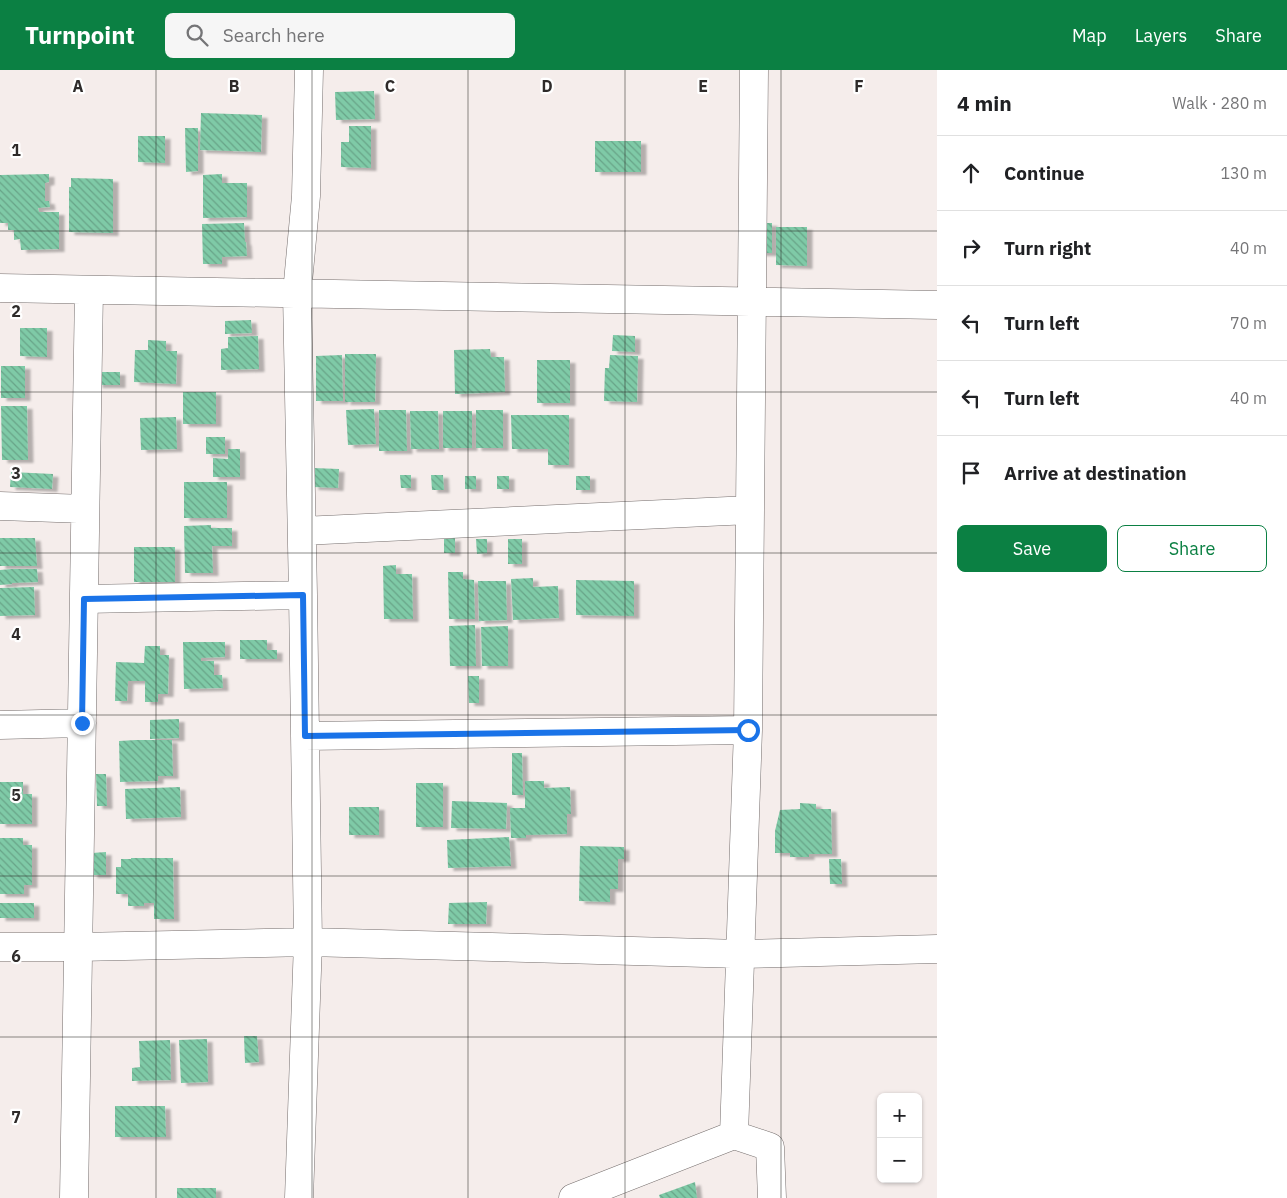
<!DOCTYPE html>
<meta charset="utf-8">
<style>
:root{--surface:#fff;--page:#f6f6f6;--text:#202124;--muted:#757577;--line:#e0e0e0;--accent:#0b8043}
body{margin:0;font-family:"IBM Plex Sans",sans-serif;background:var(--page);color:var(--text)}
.controls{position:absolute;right:15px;bottom:15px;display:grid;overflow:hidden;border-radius:8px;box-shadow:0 1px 4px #0004}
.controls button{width:45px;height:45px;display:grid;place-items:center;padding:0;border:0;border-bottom:1px solid var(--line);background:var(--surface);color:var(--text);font:25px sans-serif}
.stop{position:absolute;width:15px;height:15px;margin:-11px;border:4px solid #1a73e8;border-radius:50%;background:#fff}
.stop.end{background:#1a73e8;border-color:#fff;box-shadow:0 1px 5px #0008}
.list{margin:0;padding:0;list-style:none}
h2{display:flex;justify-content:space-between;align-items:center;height:65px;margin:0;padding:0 20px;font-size:21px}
h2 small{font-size:16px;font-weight:400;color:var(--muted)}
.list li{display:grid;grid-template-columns:32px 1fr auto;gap:15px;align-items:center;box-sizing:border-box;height:75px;padding:0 20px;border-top:1px solid var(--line)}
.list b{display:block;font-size:19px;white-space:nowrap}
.list em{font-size:16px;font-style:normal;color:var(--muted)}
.actions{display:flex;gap:10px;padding:15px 20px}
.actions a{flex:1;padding:11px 0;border:1px solid var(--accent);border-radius:8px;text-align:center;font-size:18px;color:var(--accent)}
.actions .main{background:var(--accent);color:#fff}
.icon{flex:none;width:28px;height:28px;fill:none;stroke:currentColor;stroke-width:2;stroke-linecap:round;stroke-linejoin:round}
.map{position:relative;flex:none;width:937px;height:1128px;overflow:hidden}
header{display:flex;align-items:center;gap:30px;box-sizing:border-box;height:70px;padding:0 25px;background:var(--accent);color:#fff}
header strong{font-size:24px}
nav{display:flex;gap:28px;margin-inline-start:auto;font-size:18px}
.search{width:350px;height:45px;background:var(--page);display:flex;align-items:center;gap:12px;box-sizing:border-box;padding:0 18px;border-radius:8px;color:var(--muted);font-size:19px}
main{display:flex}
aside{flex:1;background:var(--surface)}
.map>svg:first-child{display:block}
.building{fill:url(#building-back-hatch);filter:url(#shadow)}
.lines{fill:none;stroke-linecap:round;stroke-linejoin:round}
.minor-casing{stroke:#756e6d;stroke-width:29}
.minor{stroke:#fff;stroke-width:28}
.route{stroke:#1a73e8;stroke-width:6}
.grid{fill:none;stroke:#2e2b2a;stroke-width:1;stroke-opacity:0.55}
.grid-label{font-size:16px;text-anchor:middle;font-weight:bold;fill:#2e2b2a;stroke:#fff;stroke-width:4.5;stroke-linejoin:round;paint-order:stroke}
</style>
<header>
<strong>Turnpoint</strong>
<div class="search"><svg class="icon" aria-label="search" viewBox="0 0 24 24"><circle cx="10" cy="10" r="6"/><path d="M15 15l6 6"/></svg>Search here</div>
<nav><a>Map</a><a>Layers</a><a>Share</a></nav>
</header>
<main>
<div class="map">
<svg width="937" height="1128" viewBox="0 0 937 1128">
<defs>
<pattern id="building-back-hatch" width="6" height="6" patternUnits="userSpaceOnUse" patternTransform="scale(1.25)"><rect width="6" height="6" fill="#7fcaa7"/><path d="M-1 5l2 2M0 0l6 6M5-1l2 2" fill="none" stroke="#68a488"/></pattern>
<filter id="shadow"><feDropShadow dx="5.5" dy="3" stdDeviation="1" flood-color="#0004"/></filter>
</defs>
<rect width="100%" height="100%" fill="#f5edeb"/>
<path class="building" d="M 374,21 L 375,49 L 336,50 L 335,22 Z
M 201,43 L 262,45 L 261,82 L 200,80 Z
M 349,56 L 371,56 L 371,98 L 341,97 L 341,72 L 349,72 Z
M 185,58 L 198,58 L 198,101 L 186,102 Z
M 138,66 L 165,66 L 165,93 L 138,92 Z
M 595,71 L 641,71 L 641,102 L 595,102 Z
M 49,104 L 49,112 L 45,113 L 45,131 L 49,131 L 50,137 L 38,138 L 39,142 L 59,142 L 59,179 L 21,180 L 20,169 L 14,170 L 14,160 L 8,160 L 8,153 L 0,153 L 0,105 Z
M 222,104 L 222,113 L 247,113 L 247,147 L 203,148 L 203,105 Z
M 71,108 L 113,109 L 113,163 L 69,162 L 69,117 L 71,117 Z
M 244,153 L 245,172 L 246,172 L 247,186 L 222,187 L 222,194 L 203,194 L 202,154 Z
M 760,153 L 772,153 L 772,183 L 759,183 Z
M 776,157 L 807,157 L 807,196 L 776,195 Z
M 251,250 L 252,263 L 225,264 L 225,251 Z
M 20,258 L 47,258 L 47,287 L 20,286 Z
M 613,265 L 635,266 L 635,282 L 612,281 Z
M 258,266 L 259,299 L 221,300 L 221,279 L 228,278 L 228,267 Z
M 148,270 L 166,271 L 166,281 L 177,281 L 176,314 L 134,312 L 135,280 L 148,280 Z
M 490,279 L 491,287 L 504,287 L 505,322 L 455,324 L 454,280 Z
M 345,284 L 376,284 L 375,332 L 345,332 Z
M 342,285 L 343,331 L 316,331 L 316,286 Z
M 610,285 L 638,286 L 637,332 L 604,331 L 605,298 L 609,298 Z
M 537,290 L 570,290 L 570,333 L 537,333 Z
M 1,296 L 25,296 L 25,328 L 1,328 Z
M 97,302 L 120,302 L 120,315 L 97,315 Z
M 183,322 L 216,322 L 216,354 L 183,354 Z
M 1,336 L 27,336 L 28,390 L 2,390 Z
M 374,339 L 376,374 L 348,375 L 346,340 Z
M 379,340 L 406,340 L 407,381 L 379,381 Z
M 476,340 L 503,340 L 503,378 L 476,378 Z
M 410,341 L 438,341 L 439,379 L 411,379 Z
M 443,341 L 472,341 L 472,378 L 443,378 Z
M 511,345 L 569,345 L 569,395 L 548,395 L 548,379 L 512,379 Z
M 176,347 L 177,379 L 141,380 L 140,348 Z
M 206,367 L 225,367 L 225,384 L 206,384 Z
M 228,379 L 240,379 L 240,407 L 213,407 L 213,388 L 228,389 Z
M 313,398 L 339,399 L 338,418 L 313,417 Z
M 11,402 L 53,404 L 52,419 L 10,417 Z
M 400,405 L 411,405 L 411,418 L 401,418 Z
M 431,405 L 443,405 L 444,420 L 432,420 Z
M 465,406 L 476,406 L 476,419 L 465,419 Z
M 497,406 L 509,406 L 509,419 L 497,419 Z
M 576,406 L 590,406 L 590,420 L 576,420 Z
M 184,412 L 227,412 L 227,448 L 184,448 Z
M 211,455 L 211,458 L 232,458 L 232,476 L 212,476 L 213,503 L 185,503 L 184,456 Z
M 0,468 L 35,468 L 37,496 L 0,496 Z
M 455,468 L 455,483 L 444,483 L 444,469 Z
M 476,469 L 487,469 L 487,483 L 477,484 Z
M 508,469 L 522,469 L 522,494 L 508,494 Z
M 134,477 L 175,477 L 175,512 L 134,512 Z
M 396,495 L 396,504 L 412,504 L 413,549 L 384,549 L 383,496 Z
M 12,499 L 37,499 L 38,512 L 12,513 L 12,514 L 0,515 L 0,500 Z
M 448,502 L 463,502 L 463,509 L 474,510 L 475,549 L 449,549 Z
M 533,508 L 533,517 L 558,516 L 559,548 L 513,550 L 511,509 Z
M 576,510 L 634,511 L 634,546 L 576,545 Z
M 478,511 L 506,511 L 507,550 L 479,551 Z
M 34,517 L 35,545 L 0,546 L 0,518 Z
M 475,555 L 476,596 L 450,596 L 449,556 Z
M 508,556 L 508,596 L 482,596 L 481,557 Z
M 240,570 L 267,570 L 267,580 L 277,580 L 277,589 L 240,589 Z
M 183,572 L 225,572 L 225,587 L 201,588 L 201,591 L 214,591 L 214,605 L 222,605 L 223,618 L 184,619 Z
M 145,576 L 160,576 L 160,585 L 169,585 L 168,624 L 158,624 L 158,632 L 145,632 L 145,611 L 128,611 L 127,631 L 115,631 L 116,592 L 144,593 Z
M 468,606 L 479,606 L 479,633 L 469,633 Z
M 179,649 L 179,668 L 150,669 L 150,650 Z
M 136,670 L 172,670 L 173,706 L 158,706 L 158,711 L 120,712 L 119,671 Z
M 512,683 L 522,683 L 523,725 L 512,725 Z
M 96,704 L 106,704 L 107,736 L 97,736 Z
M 525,711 L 544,711 L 544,718 L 570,717 L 571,744 L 567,744 L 567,764 L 526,765 L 526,768 L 511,768 L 510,738 L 525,738 Z
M 0,712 L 23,712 L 23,724 L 32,724 L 32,754 L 0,754 Z
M 416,713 L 443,713 L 443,757 L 416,757 Z
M 180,717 L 181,747 L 126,749 L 125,719 Z
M 452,731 L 507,733 L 506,759 L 451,758 Z
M 800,733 L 816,734 L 816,739 L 831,739 L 832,784 L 809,784 L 809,787 L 790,787 L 790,783 L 775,783 L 775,761 L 780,740 L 800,739 Z
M 349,737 L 379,737 L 379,765 L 349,765 Z
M 509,767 L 511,796 L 448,798 L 447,770 Z
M 0,768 L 23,768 L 23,775 L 32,775 L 32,815 L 24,815 L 24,824 L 0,824 Z
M 580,776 L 624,777 L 624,789 L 618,789 L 618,819 L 610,819 L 610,832 L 579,831 Z
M 106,782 L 106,805 L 92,805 L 92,783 Z
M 131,788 L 173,788 L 174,849 L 154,849 L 154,833 L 144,833 L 144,836 L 128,836 L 128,824 L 116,824 L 116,797 L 121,797 L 121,789 L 131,789 Z
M 829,789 L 841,789 L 842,814 L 830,814 Z
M 487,832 L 486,854 L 448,854 L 449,833 Z
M 0,833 L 34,833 L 34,848 L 0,848 Z
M 244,966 L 257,966 L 259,992 L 245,993 Z
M 207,969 L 208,1012 L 181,1013 L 179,970 Z
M 170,970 L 171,1010 L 132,1011 L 132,998 L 140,997 L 139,971 Z
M 115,1036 L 165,1036 L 166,1067 L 115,1067 Z
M 695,1112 L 697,1128 L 660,1128 L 659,1125 Z
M 177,1118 L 216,1118 L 216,1128 L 177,1128 Z"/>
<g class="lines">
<defs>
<path id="minor" d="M 0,218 L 937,235
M 0,436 L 85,439
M 302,461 L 750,440
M 84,529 L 303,525
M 0,655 L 82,653
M 305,666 L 748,660
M 0,877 L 78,877 L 308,872 L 741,884 L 937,879
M 734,1065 L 748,660 L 754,0
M 74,1128 L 89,220
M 299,1128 L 308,872 L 303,525 L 297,223 L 306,126 L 309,0
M 573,1128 L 734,1065 L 770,1077 L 772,1128"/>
</defs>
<use href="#minor" class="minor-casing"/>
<use href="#minor" class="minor"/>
</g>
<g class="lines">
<path class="route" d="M 82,653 L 84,529 L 303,525 L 305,666 L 748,660"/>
</g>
<path class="grid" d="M 156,0 L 156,1128M 312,0 L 312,1128M 468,0 L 468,1128M 625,0 L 625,1128M 781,0 L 781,1128M 0,161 L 937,161M 0,322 L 937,322M 0,483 L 937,483M 0,645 L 937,645M 0,806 L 937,806M 0,967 L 937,967"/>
<g class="grid-label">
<text x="78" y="22">A</text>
<text x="234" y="22">B</text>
<text x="390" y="22">C</text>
<text x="547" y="22">D</text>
<text x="703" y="22">E</text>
<text x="859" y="22">F</text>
<text x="16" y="86">1</text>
<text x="16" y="247">2</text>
<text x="16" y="409">3</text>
<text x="16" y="570">4</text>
<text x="16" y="731">5</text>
<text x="16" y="892">6</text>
<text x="16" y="1053">7</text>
</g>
</svg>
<div class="controls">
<button>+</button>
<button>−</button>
</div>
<div class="stop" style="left:748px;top:660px"></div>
<div class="stop end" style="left:82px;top:653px"></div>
</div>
<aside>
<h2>4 min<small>Walk · 280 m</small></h2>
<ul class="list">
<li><svg class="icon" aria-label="ahead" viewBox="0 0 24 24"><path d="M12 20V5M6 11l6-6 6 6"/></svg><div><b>Continue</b></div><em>130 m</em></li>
<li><svg class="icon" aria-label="right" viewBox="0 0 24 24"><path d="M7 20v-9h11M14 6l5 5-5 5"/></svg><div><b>Turn right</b></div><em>40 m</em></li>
<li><svg class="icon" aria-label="left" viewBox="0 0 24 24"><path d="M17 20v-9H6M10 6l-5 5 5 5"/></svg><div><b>Turn left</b></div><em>70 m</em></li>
<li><svg class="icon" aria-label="left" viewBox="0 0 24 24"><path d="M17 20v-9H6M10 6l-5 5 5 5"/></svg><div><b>Turn left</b></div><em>40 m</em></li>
<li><svg class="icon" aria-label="arrive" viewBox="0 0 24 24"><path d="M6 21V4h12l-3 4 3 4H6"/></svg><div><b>Arrive at destination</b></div></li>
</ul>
<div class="actions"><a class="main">Save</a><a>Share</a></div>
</aside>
</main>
